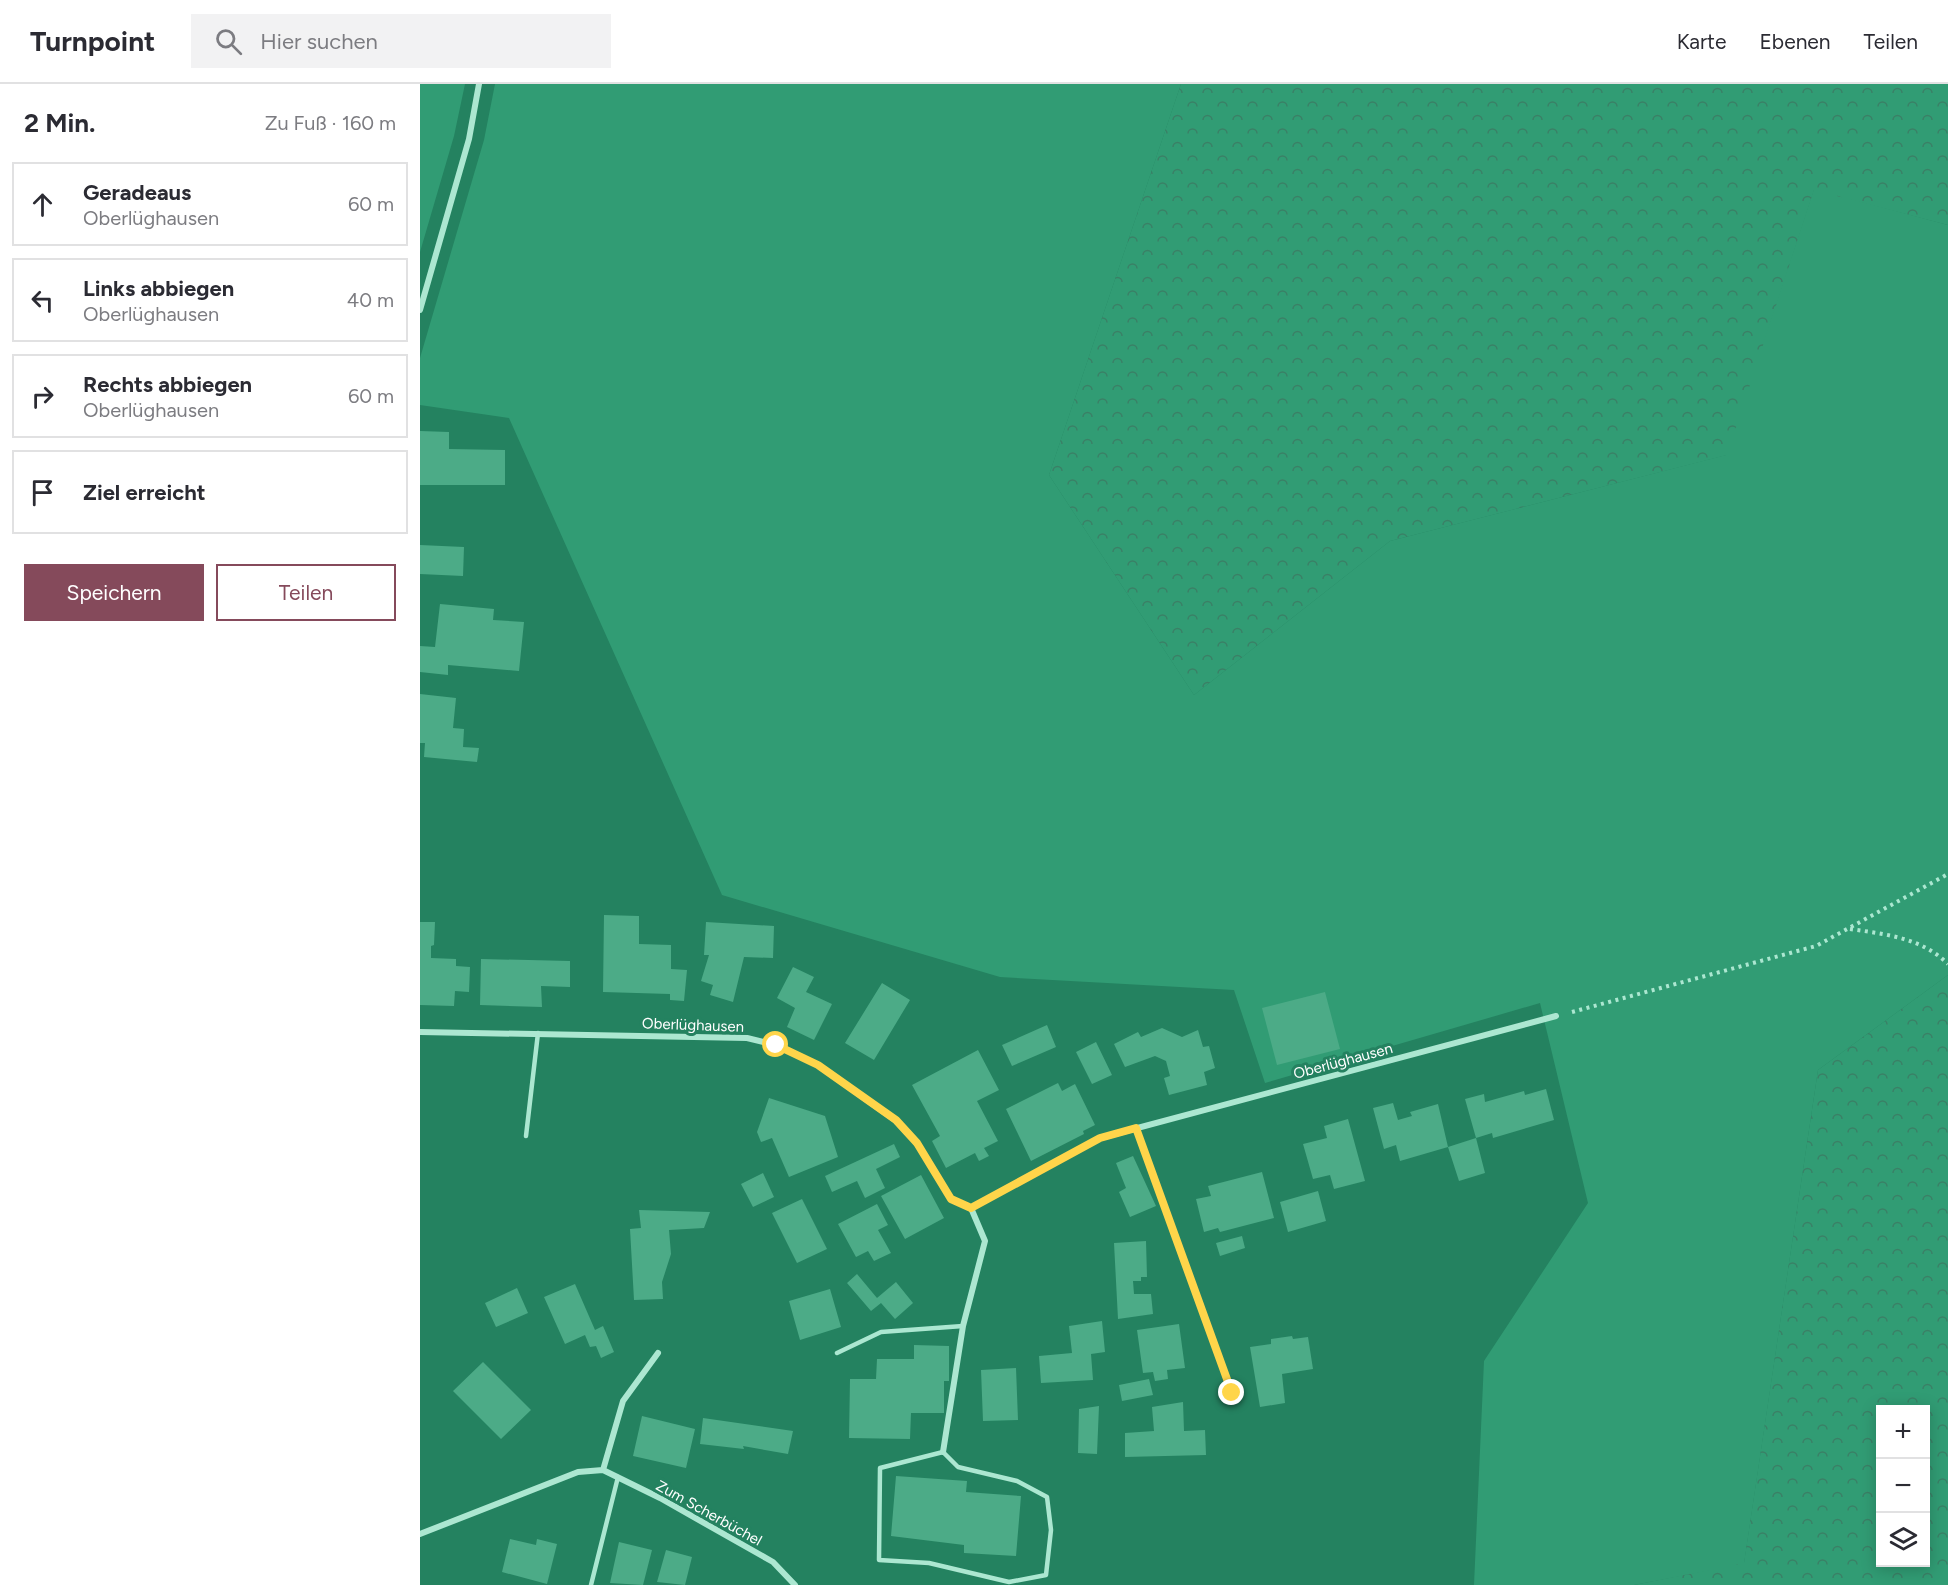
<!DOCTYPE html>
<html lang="de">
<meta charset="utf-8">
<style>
:root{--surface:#fff;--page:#f2f2f3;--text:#2b2b33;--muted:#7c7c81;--line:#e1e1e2;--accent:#854a5b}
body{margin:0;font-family:Figtree,sans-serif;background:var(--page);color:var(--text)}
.controls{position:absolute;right:18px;bottom:18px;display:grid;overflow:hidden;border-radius:0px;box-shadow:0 3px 15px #0003}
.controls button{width:54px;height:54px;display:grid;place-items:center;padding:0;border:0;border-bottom:2px solid var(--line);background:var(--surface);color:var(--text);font:30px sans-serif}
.stop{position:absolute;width:18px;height:18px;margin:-14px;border:4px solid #ffd54a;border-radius:50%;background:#fff}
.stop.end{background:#ffd54a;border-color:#fff;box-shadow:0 2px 6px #0008}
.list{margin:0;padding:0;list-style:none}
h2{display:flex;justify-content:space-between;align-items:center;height:78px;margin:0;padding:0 24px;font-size:26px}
h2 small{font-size:20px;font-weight:400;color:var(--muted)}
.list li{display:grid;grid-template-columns:39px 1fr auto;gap:18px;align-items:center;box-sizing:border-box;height:84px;margin:0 12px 12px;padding:0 12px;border:2px solid var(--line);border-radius:0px}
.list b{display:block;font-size:22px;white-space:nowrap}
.list p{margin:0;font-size:20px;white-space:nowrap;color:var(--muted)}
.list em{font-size:20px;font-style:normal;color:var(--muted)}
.actions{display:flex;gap:12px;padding:18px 24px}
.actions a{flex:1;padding:14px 0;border:2px solid var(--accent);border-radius:0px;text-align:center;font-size:21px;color:var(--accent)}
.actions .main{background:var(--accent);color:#fff}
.icon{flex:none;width:33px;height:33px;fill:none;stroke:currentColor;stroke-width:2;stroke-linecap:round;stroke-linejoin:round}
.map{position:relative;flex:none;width:1528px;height:1501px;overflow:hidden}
header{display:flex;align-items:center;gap:36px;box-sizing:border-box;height:84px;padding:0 30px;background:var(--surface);border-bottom:2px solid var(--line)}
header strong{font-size:28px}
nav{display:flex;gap:33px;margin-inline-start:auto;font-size:21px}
.search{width:420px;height:54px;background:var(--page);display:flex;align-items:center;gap:15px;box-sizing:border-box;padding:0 21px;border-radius:0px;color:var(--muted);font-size:22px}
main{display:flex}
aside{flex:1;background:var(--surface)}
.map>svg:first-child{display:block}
.green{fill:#319c74}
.forest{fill:url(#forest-crowns);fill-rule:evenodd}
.building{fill:#4cab87}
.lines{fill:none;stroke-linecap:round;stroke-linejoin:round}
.path{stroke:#ace7d1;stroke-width:4;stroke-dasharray:3 4.5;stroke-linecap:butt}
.lane{stroke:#ace7d1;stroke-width:4.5}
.street{stroke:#ace7d1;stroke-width:6}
.route{stroke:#ffd54a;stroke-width:8}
.labels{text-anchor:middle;stroke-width:6;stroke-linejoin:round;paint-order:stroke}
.street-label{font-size:15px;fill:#fff;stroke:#248260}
</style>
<header>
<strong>Turnpoint</strong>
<div class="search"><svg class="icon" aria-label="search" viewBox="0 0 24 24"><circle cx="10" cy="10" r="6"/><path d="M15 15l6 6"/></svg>Hier suchen</div>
<nav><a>Karte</a><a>Ebenen</a><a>Teilen</a></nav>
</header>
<main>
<aside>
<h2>2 Min.<small>Zu Fuß · 160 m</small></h2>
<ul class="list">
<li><svg class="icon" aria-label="ahead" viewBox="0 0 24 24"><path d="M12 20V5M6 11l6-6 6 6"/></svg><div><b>Geradeaus</b><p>Oberlüghausen</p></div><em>60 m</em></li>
<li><svg class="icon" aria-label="left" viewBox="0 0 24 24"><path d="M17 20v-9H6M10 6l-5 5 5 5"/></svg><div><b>Links abbiegen</b><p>Oberlüghausen</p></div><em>40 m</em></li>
<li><svg class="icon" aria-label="right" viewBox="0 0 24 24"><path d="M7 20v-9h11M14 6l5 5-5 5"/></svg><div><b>Rechts abbiegen</b><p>Oberlüghausen</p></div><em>60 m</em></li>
<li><svg class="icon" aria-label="arrive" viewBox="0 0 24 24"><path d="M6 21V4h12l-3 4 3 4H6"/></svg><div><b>Ziel erreicht</b></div></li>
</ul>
<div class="actions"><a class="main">Speichern</a><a>Teilen</a></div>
</aside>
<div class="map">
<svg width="1528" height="1501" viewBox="0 0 1528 1501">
<defs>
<pattern id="forest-crowns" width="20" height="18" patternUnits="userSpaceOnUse" patternTransform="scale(1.5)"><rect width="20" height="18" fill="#319c74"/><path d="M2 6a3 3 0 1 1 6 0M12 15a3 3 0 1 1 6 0" fill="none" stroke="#3a8066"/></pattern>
</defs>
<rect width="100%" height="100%" fill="#248260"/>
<path class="green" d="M 0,0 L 45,0 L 34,52 L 0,168 Z
M 75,0 L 761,0 L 629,391 L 774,611 L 970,457 L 1306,371 L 1394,105 L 1528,141 L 1528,891 L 1398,986 L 1324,1480 L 1214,1501 L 1054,1501 L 1064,1277 L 1168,1119 L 1120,919 L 845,999 L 814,906 L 580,893 L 302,811 L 89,334 L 0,321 L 0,274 L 64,56 Z"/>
<path class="forest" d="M 761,0 L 1528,0 L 1528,141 L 1394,106 L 1307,371 L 970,457 L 774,611 L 629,391 Z
M 1528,891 L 1528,1501 L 1214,1501 L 1324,1479 L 1398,986 ZM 1460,1326 L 1506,1326 L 1506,1478 L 1460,1478 Z"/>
<path class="building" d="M 0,347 L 29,348 L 29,365 L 85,366 L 85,401 L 0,401 Z
M 0,461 L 44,463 L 43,492 L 0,490 Z
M 20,520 L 74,525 L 73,536 L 104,538 L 99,587 L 28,581 L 28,591 L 0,588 L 0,562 L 15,563 Z
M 0,610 L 36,614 L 33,644 L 44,645 L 43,663 L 59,664 L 57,678 L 4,673 L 5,659 L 0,659 Z
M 184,831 L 219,832 L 219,860 L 251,861 L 251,885 L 267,886 L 264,917 L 250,916 L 250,910 L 183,908 Z
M 0,838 L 15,838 L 14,861 L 11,862 L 11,874 L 36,875 L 36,882 L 50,883 L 49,908 L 35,907 L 34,922 L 0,921 Z
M 286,838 L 354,842 L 353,874 L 324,873 L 313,918 L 290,911 L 293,901 L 281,897 L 289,871 L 284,871 Z
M 61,875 L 150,877 L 150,903 L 121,902 L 122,923 L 60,921 Z
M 373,883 L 394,893 L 386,908 L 412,920 L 394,956 L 367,943 L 375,924 L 357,914 Z
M 462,899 L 490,916 L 454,976 L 425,959 Z
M 905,908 L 920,965 L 857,981 L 842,924 Z
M 627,941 L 636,963 L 592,982 L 582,961 Z
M 742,944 L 762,953 L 778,946 L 783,963 L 789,962 L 795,984 L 784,988 L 787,1001 L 749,1011 L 744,994 L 750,992 L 746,977 L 735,972 L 705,983 L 694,960 L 718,948 L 721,953 Z
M 676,958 L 692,991 L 672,1000 L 656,968 Z
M 558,966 L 579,1006 L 557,1017 L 578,1057 L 564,1064 L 569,1072 L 559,1077 L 555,1069 L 526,1084 L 512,1057 L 520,1052 L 492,1001 Z
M 638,999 L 642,1007 L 655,1000 L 675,1041 L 663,1047 L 664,1050 L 611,1077 L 586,1025 Z
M 1126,1005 L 1134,1036 L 1073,1054 L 1072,1049 L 1056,1054 L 1045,1015 L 1064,1010 L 1065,1018 L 1104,1007 L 1105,1011 Z
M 349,1014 L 405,1032 L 418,1073 L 369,1093 L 352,1054 L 341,1058 L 337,1048 Z
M 973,1019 L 978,1036 L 992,1032 L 990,1028 L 1018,1020 L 1028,1063 L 1056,1054 L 1065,1089 L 1039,1097 L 1028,1063 L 980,1077 L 976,1061 L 964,1065 L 953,1024 Z
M 928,1035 L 945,1097 L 914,1105 L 910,1091 L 893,1095 L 883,1060 L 907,1054 L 904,1042 Z
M 474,1060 L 480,1073 L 456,1085 L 465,1104 L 445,1114 L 437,1097 L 412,1108 L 405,1092 Z
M 713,1072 L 736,1122 L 710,1133 L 699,1108 L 706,1104 L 696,1079 Z
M 842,1088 L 854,1134 L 800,1148 L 798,1144 L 784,1148 L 776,1115 L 791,1112 L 788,1102 Z
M 343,1089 L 354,1113 L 333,1123 L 321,1100 Z
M 501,1091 L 524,1134 L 485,1155 L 461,1112 Z
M 898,1107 L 906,1137 L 868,1148 L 860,1118 Z
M 382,1115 L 407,1165 L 377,1179 L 352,1129 Z
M 457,1120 L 468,1141 L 458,1146 L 471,1169 L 454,1177 L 448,1167 L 436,1173 L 418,1140 Z
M 219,1126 L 290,1128 L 284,1144 L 249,1146 L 251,1170 L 242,1198 L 243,1215 L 214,1216 L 210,1145 L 221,1144 Z
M 822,1152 L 825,1164 L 800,1172 L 796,1159 Z
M 726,1157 L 727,1193 L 721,1193 L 721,1197 L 713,1197 L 714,1210 L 731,1210 L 733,1230 L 698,1235 L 694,1159 Z
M 437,1190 L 457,1214 L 476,1198 L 493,1219 L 475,1235 L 461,1219 L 451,1227 L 427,1199 Z
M 155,1200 L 175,1246 L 183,1242 L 194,1268 L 181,1274 L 176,1262 L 170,1263 L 165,1251 L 145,1260 L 124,1213 Z
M 97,1204 L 108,1229 L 76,1243 L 65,1219 Z
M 410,1205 L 421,1243 L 380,1256 L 369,1217 Z
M 682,1237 L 685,1268 L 671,1270 L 673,1296 L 621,1299 L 619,1272 L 652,1269 L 649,1242 Z
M 759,1240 L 765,1284 L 747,1286 L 748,1295 L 735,1297 L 733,1288 L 723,1289 L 717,1246 Z
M 872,1252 L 873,1255 L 888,1253 L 893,1285 L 862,1290 L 865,1319 L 840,1323 L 830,1263 L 851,1260 L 851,1255 Z
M 494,1261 L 529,1262 L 529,1297 L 524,1297 L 524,1329 L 491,1329 L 490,1355 L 429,1354 L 430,1295 L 456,1295 L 457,1275 L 494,1275 Z
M 63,1278 L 111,1326 L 81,1355 L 33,1307 Z
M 596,1284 L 598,1336 L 563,1337 L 561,1286 Z
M 729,1295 L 733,1311 L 702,1317 L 699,1301 Z
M 763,1318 L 764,1347 L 785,1346 L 786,1371 L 705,1373 L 705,1349 L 734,1347 L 732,1323 Z
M 679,1322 L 677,1370 L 658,1369 L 659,1325 Z
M 222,1332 L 275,1345 L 266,1384 L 213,1372 Z
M 283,1334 L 373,1347 L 368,1370 L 323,1362 L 324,1365 L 280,1360 Z
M 476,1392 L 547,1397 L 546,1408 L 601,1412 L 596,1472 L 544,1469 L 544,1461 L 471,1452 Z
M 90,1455 L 116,1461 L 117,1455 L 137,1460 L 127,1500 L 82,1488 Z
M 199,1458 L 232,1466 L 223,1501 L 190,1499 Z
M 246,1466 L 272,1473 L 265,1501 L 237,1498 Z"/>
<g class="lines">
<path class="path" d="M 1430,845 C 1465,850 1502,854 1528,880
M 1152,928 L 1396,862 L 1528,790"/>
<path class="lane" d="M 106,1052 L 118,949
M 417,1269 L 461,1248 L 543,1242
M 523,1368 L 538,1383 L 597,1397 L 627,1413 L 631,1446 L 626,1491 L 589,1498 L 509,1479 L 459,1476 L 460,1384 Z
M 171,1501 L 198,1393"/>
<path class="street" d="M 0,226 L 49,55 L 59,0
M 0,948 L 327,954 L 356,961 L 398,981 L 475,1036 L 497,1059 L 531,1115 L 551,1124 L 680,1054 L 1136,932
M 716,1044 L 812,1309
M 523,1368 L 543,1242 L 565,1157 L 551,1124
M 183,1386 L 203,1317 L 238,1269
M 0,1450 L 158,1388 L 183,1386 L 240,1414 L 353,1478 L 375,1501"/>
</g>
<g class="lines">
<path class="route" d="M 356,961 L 398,981 L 476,1036 L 497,1059 L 531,1115 L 551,1124 L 680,1054 L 716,1044 L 812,1309"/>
</g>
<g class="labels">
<g class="street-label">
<text transform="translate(273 941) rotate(2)" y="5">Oberlüghausen</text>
<text transform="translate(923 977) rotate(-15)" y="5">Oberlüghausen</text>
<text transform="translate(289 1429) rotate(29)" y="5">Zum Scherbüchel</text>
</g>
</g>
</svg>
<div class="controls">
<button>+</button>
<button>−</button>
<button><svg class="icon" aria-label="layers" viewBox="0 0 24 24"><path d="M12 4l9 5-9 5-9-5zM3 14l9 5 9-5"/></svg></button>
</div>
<div class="stop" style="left:356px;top:961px"></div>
<div class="stop end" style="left:812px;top:1309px"></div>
</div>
</main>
